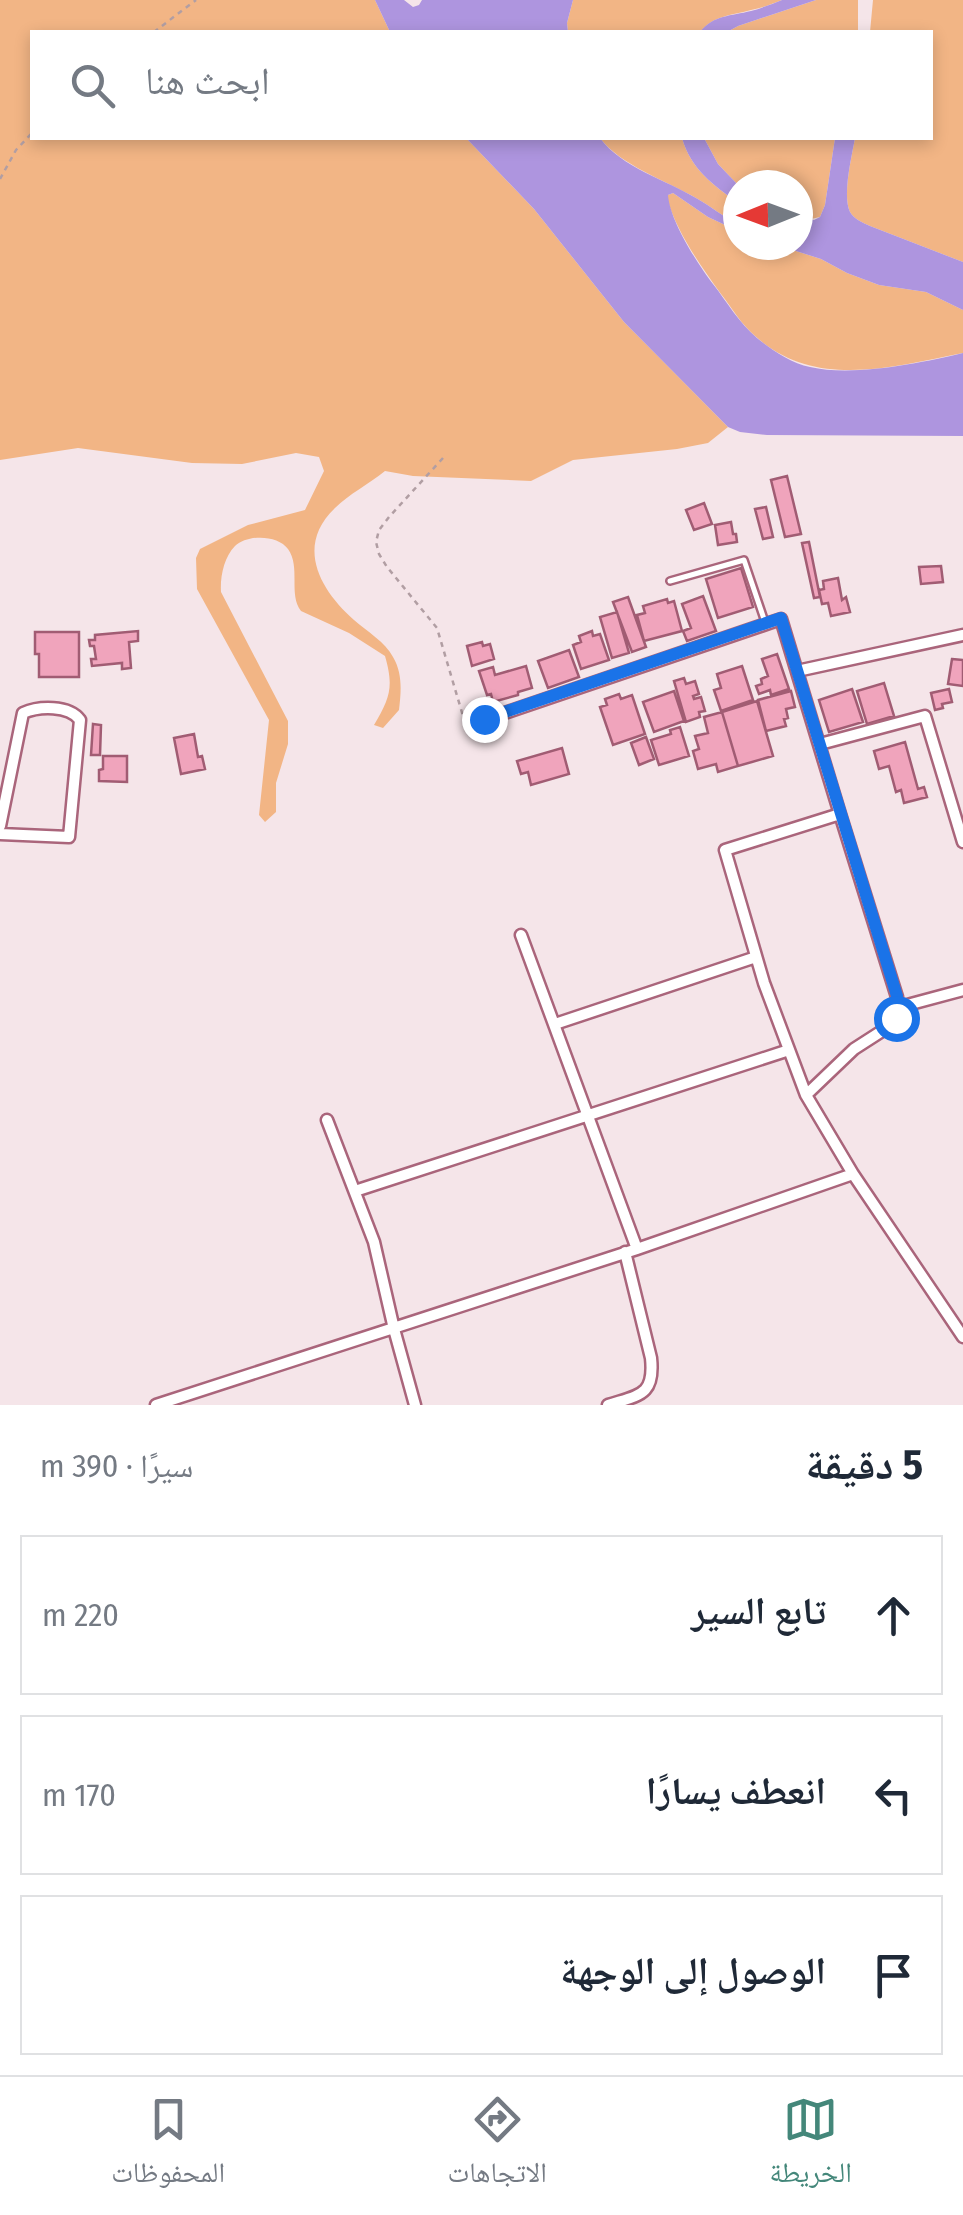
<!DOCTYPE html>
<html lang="ar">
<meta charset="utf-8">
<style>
:root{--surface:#fff;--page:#f6f6f7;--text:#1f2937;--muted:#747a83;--line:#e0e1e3;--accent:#44877a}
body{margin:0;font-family:"Fira Sans Condensed","Noto Naskh Arabic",sans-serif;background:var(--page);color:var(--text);direction:rtl}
.compass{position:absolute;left:723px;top:170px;width:90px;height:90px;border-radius:50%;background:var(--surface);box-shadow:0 5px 15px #0003;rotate:269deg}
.stop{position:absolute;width:30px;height:30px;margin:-22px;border:8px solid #1a73e8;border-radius:50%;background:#fff}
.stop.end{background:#1a73e8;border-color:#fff;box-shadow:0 2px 10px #0008}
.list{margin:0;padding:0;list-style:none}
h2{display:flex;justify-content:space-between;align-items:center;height:130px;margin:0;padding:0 40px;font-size:42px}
h2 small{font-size:32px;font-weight:400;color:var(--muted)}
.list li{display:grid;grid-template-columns:65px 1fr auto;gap:30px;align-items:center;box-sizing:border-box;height:160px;margin:0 20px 20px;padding:0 20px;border:2px solid var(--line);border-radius:0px}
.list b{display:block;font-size:38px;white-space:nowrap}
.list em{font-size:32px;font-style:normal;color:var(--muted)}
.icon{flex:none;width:55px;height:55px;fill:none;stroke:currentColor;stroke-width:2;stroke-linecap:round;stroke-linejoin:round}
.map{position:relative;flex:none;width:963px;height:1405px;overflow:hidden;direction:ltr}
.search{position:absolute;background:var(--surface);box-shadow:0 5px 15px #0003;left:30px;right:30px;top:30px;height:110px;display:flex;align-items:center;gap:25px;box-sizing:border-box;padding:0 35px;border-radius:0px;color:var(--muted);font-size:38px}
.sheet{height:670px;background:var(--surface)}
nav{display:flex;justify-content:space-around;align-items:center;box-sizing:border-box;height:140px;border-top:2px solid var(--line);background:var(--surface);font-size:28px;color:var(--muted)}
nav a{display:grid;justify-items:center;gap:5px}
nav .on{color:var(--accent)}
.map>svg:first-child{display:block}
.green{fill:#f2b585}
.water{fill:#ae95df}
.building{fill:#f0a4bc;stroke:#a15c73;stroke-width:2.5}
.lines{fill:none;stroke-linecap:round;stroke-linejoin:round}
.lane-casing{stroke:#aa657b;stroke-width:10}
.street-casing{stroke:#aa657b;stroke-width:15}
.path{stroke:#b19ea3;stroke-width:2.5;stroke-dasharray:5 5;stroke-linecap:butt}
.lane{stroke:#fff;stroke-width:5}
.street{stroke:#fff;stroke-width:10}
.route{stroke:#1a73e8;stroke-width:12}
</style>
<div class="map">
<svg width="963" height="1405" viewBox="0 0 963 1405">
<rect width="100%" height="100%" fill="#f5e5e9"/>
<path class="green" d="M 0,0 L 375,0 L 390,32 L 32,32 L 32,138 L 466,138 L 534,209 L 624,322 L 728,427 L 708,443 L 677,449 L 573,460 L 531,481 L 413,476 L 385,471 C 369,484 349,494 335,508 C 295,546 320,590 354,620 C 368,632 385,642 393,657 C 403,674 401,692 399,710 L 383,728 L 374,725 C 390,698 394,687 385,656 L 349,633 L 301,611 C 288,594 301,567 288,549 C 278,535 248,534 235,546 C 224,557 220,577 221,592 L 288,721 L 288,744 L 276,783 L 276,812 L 265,822 L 259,815 L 269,720 L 197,589 L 196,558 L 200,549 L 248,525 L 305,510 L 324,471 L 319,457 L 296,453 L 242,464 L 192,463 L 78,448 L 0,460 Z
M 573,0 L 782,0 C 772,4 762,8 751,10 C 730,16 714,15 700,32 L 568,32 L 567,23 Z
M 816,0 L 858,0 L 858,32 L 727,32 L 738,26 Z
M 873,0 L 963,0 L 963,262 L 870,226 C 863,223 854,219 850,212 C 842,195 852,156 855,138 L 930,138 L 930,32 L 870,32 Z
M 600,138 L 682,138 C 691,169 712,184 738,203 L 738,224 C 723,217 711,206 696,198 C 667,181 620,165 600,138 Z
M 704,138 L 835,138 L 825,205 L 820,217 L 806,220 L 798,216 L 798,185 L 738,185 L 718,164 Z
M 673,193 L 708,217 L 738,231 L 738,245 L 777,245 L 821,259 L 847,273 L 879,285 L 926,292 L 963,310 L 963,353 C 892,367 815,390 755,336 C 741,324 732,308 721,294 C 700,265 678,234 667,199 L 668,195 Z"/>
<path class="water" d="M 375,0 L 404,0 L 413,7 L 419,5 L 422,0 L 573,0 L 567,23 L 568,32 L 390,32 Z
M 782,0 L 816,0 L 738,26 L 727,32 L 700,32 C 713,15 731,16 751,11 C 762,8 772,4 782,0 Z
M 466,138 L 600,138 C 621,167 666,180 696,198 C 711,206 723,217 738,224 L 738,231 L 708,217 L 673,193 L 668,195 C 670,221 697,263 713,284 C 727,302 739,323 757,338 C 772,350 791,363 810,367 C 853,377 921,363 963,353 L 963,436 L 767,435 L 740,432 L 728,427 L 624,322 L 534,209 Z
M 682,138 L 704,138 L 718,164 L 738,185 L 738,203 C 712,184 691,169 682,138 Z
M 835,138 L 855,138 C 852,156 842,195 850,212 C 854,219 863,223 870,226 L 963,262 L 963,310 L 926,292 L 879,285 L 847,273 L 821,259 L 777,245 L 798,245 L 798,216 L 814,220 L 820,217 L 825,205 Z"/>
<path class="building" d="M 787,476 L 801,534 L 785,537 L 771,480 Z
M 704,503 L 712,524 L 694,530 L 686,510 Z
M 766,507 L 773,537 L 763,539 L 755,509 Z
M 731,522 L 733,534 L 736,534 L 737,542 L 718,545 L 715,525 Z
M 809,542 L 820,597 L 814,598 L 802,543 Z
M 941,566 L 943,582 L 921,584 L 919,567 Z
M 741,568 L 753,607 L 718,618 L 706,579 Z
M 838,578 L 842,600 L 846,597 L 850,612 L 831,616 L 828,603 L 822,604 L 819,590 L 824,589 L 823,581 Z
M 703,596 L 716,631 L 687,641 L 683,631 L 691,628 L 682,604 Z
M 628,597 L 646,647 L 632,652 L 613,602 Z
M 667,599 L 668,603 L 674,601 L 682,631 L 644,641 L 637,615 L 645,613 L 643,606 Z
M 617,612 L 629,653 L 612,658 L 600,617 Z
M 138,631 L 138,641 L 129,642 L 131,668 L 122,669 L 122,663 L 92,666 L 91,659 L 96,659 L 94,646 L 90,646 L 89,640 L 95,640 L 95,635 Z
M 592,631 L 593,636 L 600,634 L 609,660 L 581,669 L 573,645 L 581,642 L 579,636 Z
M 35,632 L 79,632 L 79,677 L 39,677 L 39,654 L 35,654 Z
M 482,642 L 483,646 L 490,644 L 494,659 L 472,666 L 467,646 Z
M 569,650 L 579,677 L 548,688 L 538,661 Z
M 777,654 L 789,689 L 771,695 L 770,690 L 759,694 L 756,686 L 762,684 L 761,679 L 768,676 L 762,659 Z
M 952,659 L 963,660 L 963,686 L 948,684 Z
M 526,666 L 532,688 L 518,692 L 518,695 L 493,702 L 491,694 L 487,695 L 479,671 L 493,667 L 495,675 Z
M 742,666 L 753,700 L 721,711 L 714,690 L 721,688 L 717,674 Z
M 684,678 L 686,684 L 695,681 L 699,694 L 693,696 L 694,699 L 701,697 L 705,711 L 699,712 L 700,717 L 686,722 L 674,681 Z
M 884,683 L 894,716 L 867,724 L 857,691 Z
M 852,689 L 863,722 L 829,732 L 819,700 Z
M 949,689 L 952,702 L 942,704 L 943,708 L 935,710 L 931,693 Z
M 674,691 L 684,721 L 654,732 L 643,702 Z
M 791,691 L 795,707 L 786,709 L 788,718 L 784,719 L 786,726 L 766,731 L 758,700 Z
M 619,694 L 621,699 L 632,695 L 645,734 L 613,745 L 600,707 L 607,705 L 605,699 Z
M 757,701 L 773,756 L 738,766 L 722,712 Z
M 722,712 L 738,766 L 718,772 L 716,764 L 698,769 L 693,751 L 699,749 L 695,736 L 708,733 L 704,717 Z
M 93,724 L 101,725 L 100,755 L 91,755 Z
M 680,727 L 689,756 L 659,765 L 651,740 L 671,734 L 670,730 Z
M 194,734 L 198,757 L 202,756 L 205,769 L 181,774 L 174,738 Z
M 646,737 L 654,759 L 639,765 L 631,743 Z
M 905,742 L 918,789 L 924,787 L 927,797 L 904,803 L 901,790 L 896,792 L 889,766 L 879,769 L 874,751 Z
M 562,748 L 569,774 L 531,785 L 528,772 L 521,774 L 517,761 Z
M 103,756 L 127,756 L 127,782 L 99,781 L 99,770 L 103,769 Z"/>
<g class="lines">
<defs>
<path id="lane" d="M 670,581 L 744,560 L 765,622"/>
<path id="street" d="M 797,671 L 963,635
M 490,718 L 781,619 L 840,814 L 725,850 L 764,983 L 806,1095 L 853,1174 L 963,1337
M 820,744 L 925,716 L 963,842
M 0,826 L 23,713 C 39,706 69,705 80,720 L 69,837 L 0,834
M 521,935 L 637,1249
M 896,1008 L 963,990
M 555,1024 L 756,957
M 806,1095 L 854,1049 L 882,1031 L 896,1018 L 897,997 L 840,814
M 327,1120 L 374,1242 L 394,1329 L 415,1405
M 355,1191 L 789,1050
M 156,1405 L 637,1249 L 853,1174
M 608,1405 C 639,1395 655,1396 651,1358 L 625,1252"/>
</defs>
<use href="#lane" class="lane-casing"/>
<use href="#street" class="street-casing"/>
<path class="path" d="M 154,32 L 196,0
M 0,179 L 16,150 L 32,133
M 443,458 L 389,517 L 379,530 L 376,542 L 379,554 L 387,567 L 437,628 L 463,716 L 469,719 L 479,720"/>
<use href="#lane" class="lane"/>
<use href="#street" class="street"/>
</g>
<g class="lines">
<path class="route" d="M 484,719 L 781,618 L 897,996 L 896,1018"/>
</g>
</svg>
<svg class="compass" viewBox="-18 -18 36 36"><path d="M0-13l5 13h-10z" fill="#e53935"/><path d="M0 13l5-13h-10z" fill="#747a83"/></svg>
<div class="stop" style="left:896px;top:1018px"></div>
<div class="stop end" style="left:484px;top:719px"></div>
<div class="search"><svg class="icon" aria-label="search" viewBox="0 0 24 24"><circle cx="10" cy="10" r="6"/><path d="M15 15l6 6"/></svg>ابحث هنا</div>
</div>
<section class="sheet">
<h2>5 دقيقة<small>سيرًا · 390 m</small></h2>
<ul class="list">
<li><svg class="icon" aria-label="ahead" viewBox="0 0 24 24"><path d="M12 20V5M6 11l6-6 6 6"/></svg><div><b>تابع السير</b></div><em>220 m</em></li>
<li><svg class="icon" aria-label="left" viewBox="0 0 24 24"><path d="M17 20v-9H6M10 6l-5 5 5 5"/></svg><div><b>انعطف يسارًا</b></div><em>170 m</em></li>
<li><svg class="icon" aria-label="arrive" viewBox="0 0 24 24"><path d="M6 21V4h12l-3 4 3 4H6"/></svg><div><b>الوصول إلى الوجهة</b></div></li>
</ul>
</section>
<nav>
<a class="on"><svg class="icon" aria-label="map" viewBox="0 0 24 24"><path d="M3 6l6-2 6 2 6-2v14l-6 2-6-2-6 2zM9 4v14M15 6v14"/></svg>الخريطة</a>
<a><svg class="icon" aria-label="directions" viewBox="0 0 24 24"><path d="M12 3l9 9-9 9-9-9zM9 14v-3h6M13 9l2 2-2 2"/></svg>الاتجاهات</a>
<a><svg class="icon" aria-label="saved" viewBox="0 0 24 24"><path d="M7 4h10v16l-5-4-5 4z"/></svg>المحفوظات</a>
</nav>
